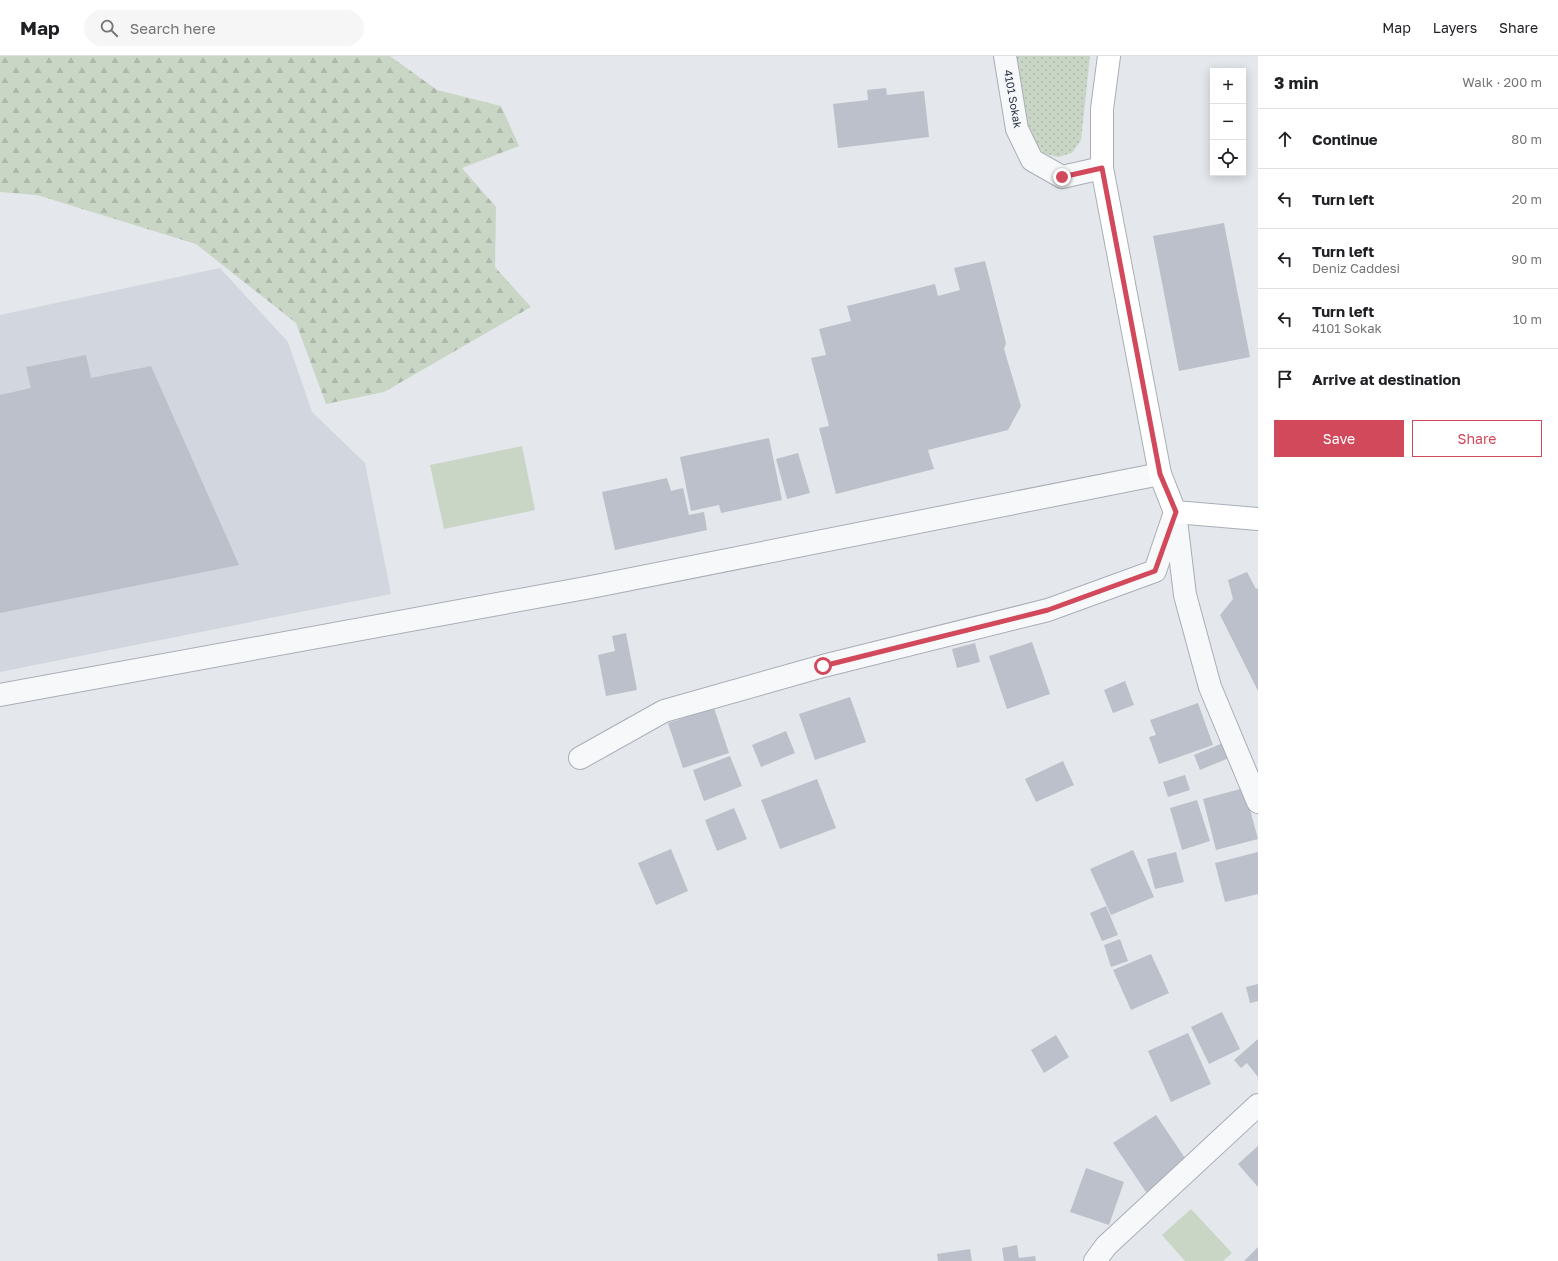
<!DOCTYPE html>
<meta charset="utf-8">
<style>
:root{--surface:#fff;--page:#f6f6f6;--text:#202124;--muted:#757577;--line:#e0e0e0;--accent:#d1495b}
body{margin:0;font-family:"Golos Text",sans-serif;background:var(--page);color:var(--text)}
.controls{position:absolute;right:12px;top:12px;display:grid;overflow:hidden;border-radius:0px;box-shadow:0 2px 10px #0003}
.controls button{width:36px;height:36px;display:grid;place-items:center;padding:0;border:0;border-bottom:1px solid var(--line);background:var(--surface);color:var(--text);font:20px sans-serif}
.stop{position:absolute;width:12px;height:12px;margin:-9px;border:3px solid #d1495b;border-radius:50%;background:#fff}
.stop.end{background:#d1495b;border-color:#fff;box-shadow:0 1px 4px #0008}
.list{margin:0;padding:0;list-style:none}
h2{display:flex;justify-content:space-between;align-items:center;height:52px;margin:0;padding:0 16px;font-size:17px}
h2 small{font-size:13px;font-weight:400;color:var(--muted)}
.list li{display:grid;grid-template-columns:26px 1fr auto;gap:12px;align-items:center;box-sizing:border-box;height:60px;padding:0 16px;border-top:1px solid var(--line)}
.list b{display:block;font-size:15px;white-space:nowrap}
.list p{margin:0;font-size:13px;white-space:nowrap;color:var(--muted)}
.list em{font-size:13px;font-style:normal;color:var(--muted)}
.actions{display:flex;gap:8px;padding:12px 16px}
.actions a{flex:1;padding:9px 0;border:1px solid var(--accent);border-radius:0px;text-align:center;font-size:14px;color:var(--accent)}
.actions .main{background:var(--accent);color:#fff}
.icon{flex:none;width:22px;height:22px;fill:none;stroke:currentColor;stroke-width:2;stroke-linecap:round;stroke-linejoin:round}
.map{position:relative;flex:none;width:1258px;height:1205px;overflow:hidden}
header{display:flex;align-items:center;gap:24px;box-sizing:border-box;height:56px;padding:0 20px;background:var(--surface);border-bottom:1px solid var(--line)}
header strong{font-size:19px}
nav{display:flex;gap:22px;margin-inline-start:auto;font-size:14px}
.search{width:280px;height:36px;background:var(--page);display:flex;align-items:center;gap:10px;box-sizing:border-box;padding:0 14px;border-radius:22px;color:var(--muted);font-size:15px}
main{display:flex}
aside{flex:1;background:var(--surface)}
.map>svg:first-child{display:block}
.built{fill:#d2d6de}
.grass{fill:url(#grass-dots)}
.forest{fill:url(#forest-firs)}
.park{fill:#c9d6c5}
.building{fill:#bbc0ca}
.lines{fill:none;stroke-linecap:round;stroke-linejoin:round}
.minor-casing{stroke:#a9aeb7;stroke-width:24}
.tertiary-casing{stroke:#a9aeb7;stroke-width:24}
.secondary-casing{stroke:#a9aeb7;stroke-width:24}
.minor{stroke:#f7f8fa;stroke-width:22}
.tertiary{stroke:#f7f8fa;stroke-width:22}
.secondary{stroke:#fff;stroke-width:22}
.route{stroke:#d1495b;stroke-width:5}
.labels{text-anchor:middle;stroke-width:3;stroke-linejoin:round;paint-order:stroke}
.street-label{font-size:11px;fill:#2b3445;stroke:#f4f6f9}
</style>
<header>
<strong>Map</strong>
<div class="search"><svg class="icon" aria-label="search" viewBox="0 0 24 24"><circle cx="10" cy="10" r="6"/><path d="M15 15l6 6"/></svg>Search here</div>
<nav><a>Map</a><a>Layers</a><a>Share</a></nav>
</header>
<main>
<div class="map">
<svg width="1258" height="1205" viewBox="0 0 1258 1205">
<defs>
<pattern id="grass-dots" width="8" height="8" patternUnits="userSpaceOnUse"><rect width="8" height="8" fill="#c9d6c5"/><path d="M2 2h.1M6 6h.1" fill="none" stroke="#adb8ab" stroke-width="1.8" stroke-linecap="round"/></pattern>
<pattern id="forest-firs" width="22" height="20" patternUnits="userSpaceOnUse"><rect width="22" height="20" fill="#c9d6c5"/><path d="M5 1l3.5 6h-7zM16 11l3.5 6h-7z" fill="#adb8ab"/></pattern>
</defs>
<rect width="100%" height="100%" fill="#e4e7ec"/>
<path class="built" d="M 220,212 L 288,286 L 312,356 L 365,407 L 391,538 L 0,616 L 0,259 Z"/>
<path class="grass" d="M 1014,0 L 1090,0 L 1081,84 L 1072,97 L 1058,101 L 1043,97 L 1028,75 Z"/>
<path class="forest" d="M 0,0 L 390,0 L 437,34 L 501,50 L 519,90 L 462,112 L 496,151 L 495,211 L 531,251 L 384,336 L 326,348 L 296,267 L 196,188 L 37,139 L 0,136 Z"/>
<path class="park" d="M 522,390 L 535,454 L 444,473 L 430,409 Z
M 1191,1153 L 1232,1197 L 1223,1205 L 1185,1205 L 1162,1179 Z"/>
<path class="building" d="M 886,32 L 887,39 L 924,35 L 929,81 L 838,92 L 833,48 L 868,44 L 867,34 Z
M 1224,167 L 1250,301 L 1179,315 L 1153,180 Z
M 985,205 L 1006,287 L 1004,293 L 1021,350 L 1008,374 L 928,394 L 934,413 L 836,438 L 819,372 L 829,370 L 811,302 L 826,299 L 819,273 L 851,265 L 847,250 L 935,228 L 938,240 L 960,234 L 954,212 Z
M 86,299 L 91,322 L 151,310 L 239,509 L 0,557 L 0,339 L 31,332 L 26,311 Z
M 769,382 L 782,444 L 721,457 L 719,449 L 691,455 L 680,401 Z
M 798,397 L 810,437 L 787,443 L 776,403 Z
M 667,422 L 671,435 L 683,432 L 689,459 L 704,456 L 707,474 L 615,494 L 602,436 Z
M 1247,516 L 1256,533 L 1258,532 L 1258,635 L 1220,559 L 1233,543 L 1228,524 Z
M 626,577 L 637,634 L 606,640 L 598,599 L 615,595 L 612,580 Z
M 1032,586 L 1050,638 L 1007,653 L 989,600 Z
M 975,587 L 980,606 L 957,612 L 952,593 Z
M 1125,625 L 1134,649 L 1113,657 L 1104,634 Z
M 850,641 L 866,686 L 815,704 L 799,658 Z
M 1198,647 L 1213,689 L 1159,708 L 1149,681 L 1156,679 L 1150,664 Z
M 714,652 L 729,697 L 683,712 L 668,667 Z
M 786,675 L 795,697 L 761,711 L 752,689 Z
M 1223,687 L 1229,702 L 1200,714 L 1194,699 Z
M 730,700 L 742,730 L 704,745 L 693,714 Z
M 1063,705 L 1074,729 L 1036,746 L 1025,723 Z
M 1185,719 L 1190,734 L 1168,741 L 1163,726 Z
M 817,723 L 836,772 L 780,793 L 761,744 Z
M 1244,732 L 1258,783 L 1216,794 L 1203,743 Z
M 1197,744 L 1210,785 L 1182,794 L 1170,752 Z
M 734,752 L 747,783 L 717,795 L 705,764 Z
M 671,793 L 688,835 L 656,849 L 638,807 Z
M 1133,794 L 1154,841 L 1111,859 L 1090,813 Z
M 1176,796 L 1184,826 L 1155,833 L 1147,803 Z
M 1258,796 L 1258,838 L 1225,846 L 1215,807 Z
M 1106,850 L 1118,879 L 1102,885 L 1090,857 Z
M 1120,883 L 1128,905 L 1111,911 L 1104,889 Z
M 1151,898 L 1169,937 L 1131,954 L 1113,914 Z
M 1258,928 L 1258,945 L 1250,947 L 1246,931 Z
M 1222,956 L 1240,993 L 1209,1008 L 1191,971 Z
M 1188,977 L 1211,1028 L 1171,1046 L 1148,995 Z
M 1056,979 L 1069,1001 L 1044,1017 L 1031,994 Z
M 1258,983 L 1258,1021 L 1247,1007 L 1241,1012 L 1234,1004 Z
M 1156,1059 L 1189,1108 L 1146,1136 L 1113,1087 Z
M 1258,1090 L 1258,1131 L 1238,1108 Z
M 1086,1112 L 1124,1126 L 1109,1169 L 1070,1156 Z
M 1017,1189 L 1019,1202 L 1035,1200 L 1036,1205 L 1004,1205 L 1002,1192 Z
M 1258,1191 L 1258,1205 L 1244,1205 Z
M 970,1193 L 972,1205 L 938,1205 L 937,1198 Z"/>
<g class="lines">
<defs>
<path id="minor" d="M 1005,0 L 1017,73 L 1032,104 L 1062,121 L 1102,112
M 0,639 L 591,531 L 1160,418
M 580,702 L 664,655 L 823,610 L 1048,554 L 1155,515 L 1175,456"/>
<path id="tertiary" d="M 1175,456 L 1185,539 L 1210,631 L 1258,746
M 1095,1205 L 1106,1190 L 1258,1049"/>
<path id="secondary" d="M 1109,0 L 1102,53 L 1102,112 L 1160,418 L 1175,456 L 1258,463"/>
</defs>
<use href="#minor" class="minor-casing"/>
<use href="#tertiary" class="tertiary-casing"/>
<use href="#secondary" class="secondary-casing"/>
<use href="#minor" class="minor"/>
<use href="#tertiary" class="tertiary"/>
<use href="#secondary" class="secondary"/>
</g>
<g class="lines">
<path class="route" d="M 823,610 L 1048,554 L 1155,515 L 1176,456 L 1160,418 L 1102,112 L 1062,121"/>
</g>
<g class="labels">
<g class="street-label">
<text transform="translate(1013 43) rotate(80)" y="4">4101 Sokak</text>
</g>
</g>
</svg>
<div class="controls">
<button>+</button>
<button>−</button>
<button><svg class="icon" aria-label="locate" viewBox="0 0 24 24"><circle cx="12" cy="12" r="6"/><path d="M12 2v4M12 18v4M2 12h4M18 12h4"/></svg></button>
</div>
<div class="stop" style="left:823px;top:610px"></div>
<div class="stop end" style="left:1062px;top:121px"></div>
</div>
<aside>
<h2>3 min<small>Walk · 200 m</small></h2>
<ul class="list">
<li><svg class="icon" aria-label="ahead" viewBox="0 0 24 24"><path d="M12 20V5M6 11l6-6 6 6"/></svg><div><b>Continue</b></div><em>80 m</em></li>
<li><svg class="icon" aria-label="left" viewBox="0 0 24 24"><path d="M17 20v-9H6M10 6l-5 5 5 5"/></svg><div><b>Turn left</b></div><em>20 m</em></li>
<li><svg class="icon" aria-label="left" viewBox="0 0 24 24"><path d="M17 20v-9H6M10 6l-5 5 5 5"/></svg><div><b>Turn left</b><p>Deniz Caddesi</p></div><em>90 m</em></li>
<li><svg class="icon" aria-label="left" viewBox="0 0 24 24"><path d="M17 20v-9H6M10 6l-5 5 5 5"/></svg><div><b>Turn left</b><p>4101 Sokak</p></div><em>10 m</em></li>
<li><svg class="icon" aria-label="arrive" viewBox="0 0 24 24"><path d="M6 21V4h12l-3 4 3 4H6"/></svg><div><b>Arrive at destination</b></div></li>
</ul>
<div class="actions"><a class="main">Save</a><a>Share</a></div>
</aside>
</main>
